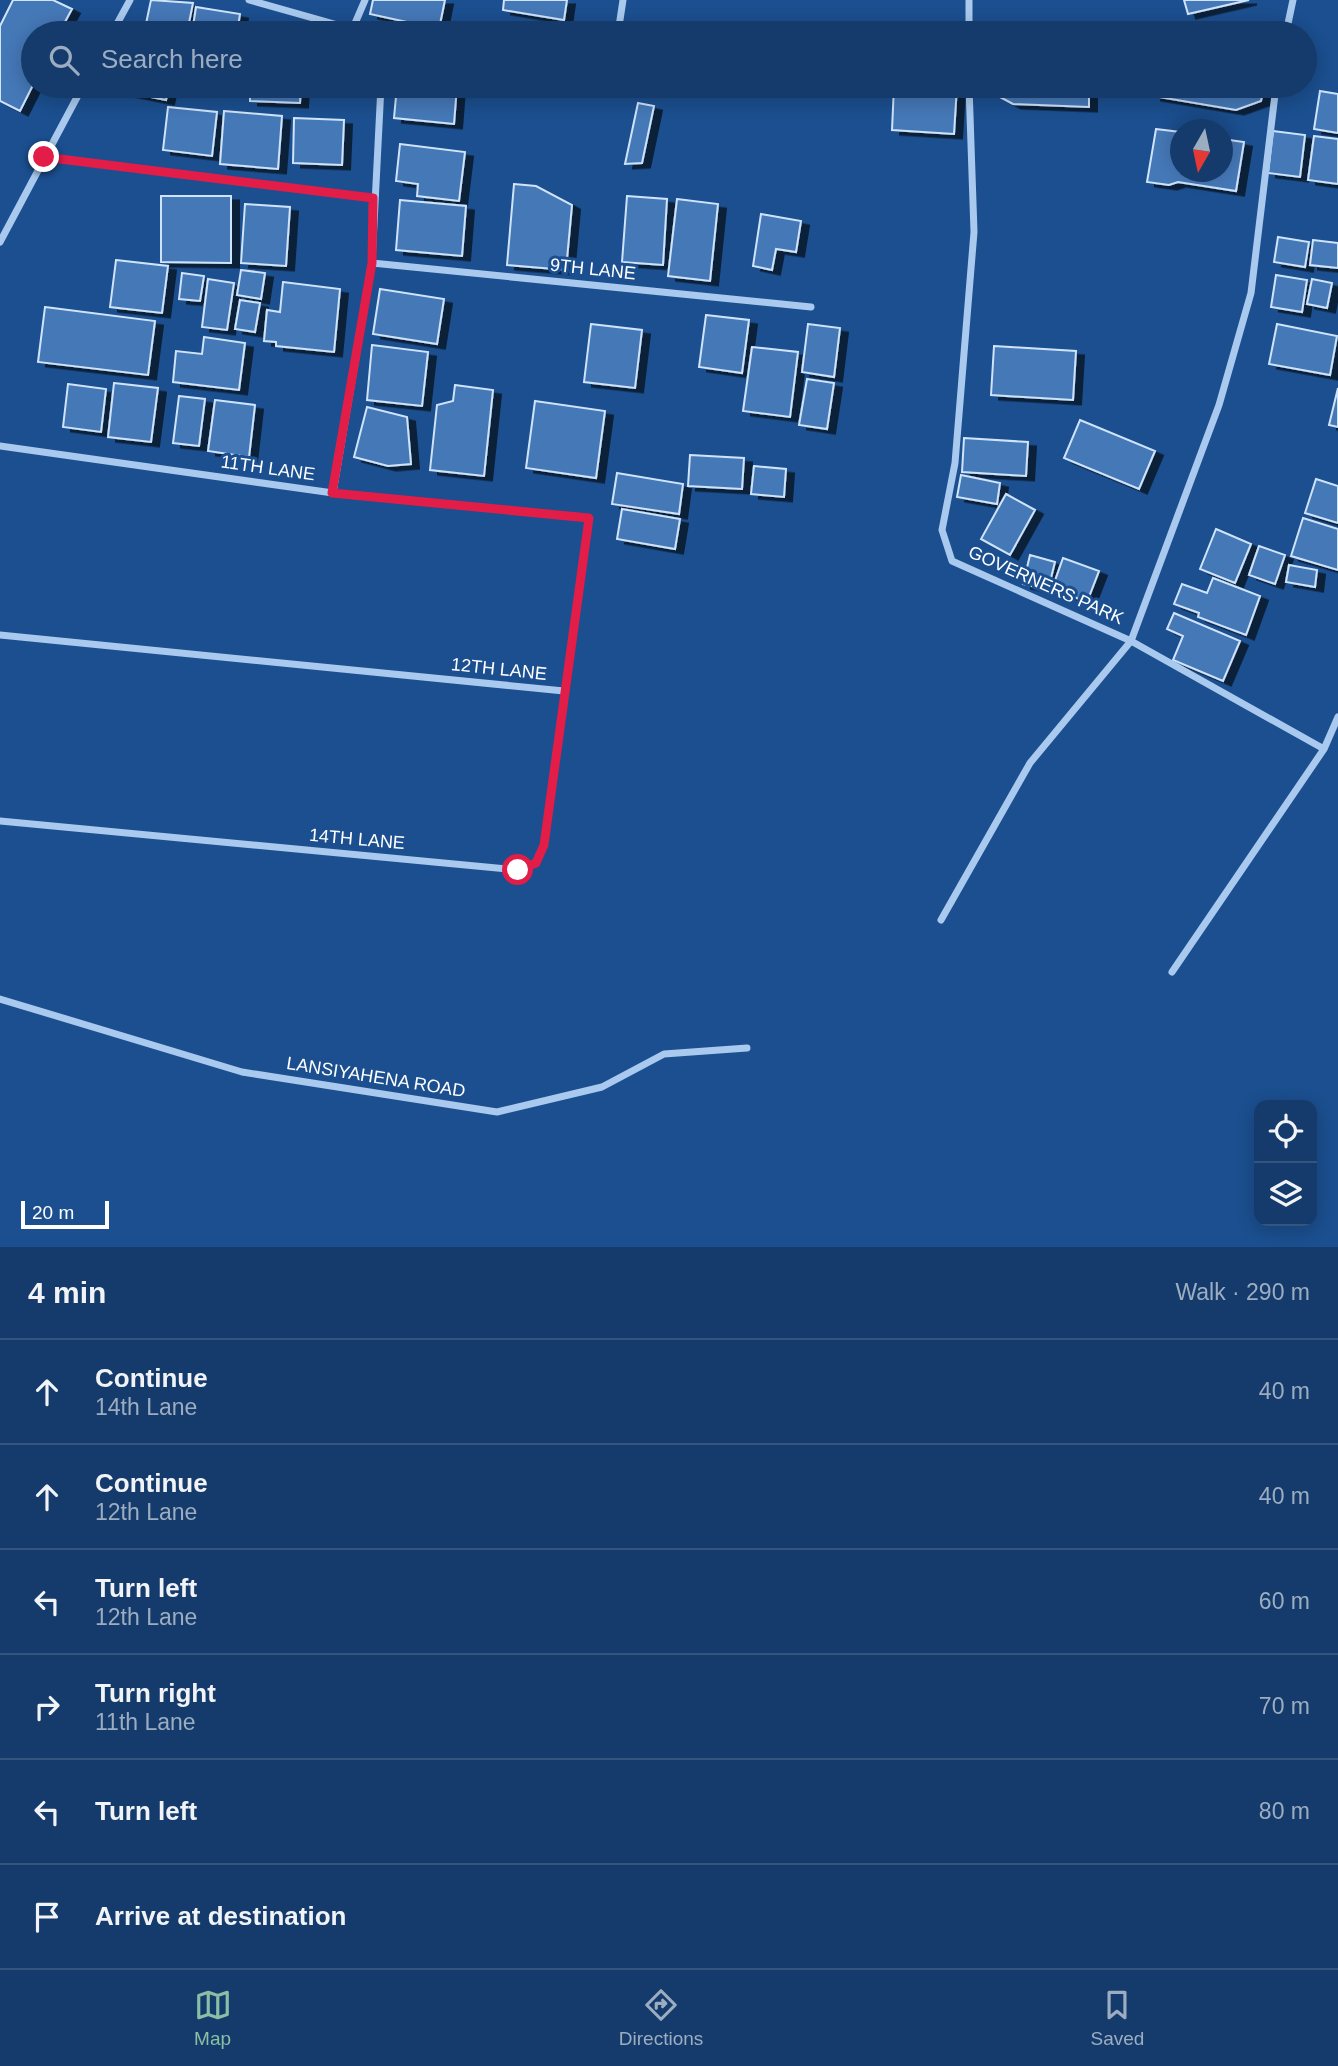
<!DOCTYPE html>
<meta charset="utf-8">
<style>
:root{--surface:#143b6b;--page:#1d4271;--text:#f1f3f6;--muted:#9dadc1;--line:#33557e;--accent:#8abfa5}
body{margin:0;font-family:Arial,sans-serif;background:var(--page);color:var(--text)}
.controls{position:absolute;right:21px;bottom:21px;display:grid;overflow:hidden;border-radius:14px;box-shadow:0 4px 18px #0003}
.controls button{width:63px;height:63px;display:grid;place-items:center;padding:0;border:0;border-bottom:2px solid var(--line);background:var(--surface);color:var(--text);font:35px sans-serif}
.compass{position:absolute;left:1170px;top:119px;width:63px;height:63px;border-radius:50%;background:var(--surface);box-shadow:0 4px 18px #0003;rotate:189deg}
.scale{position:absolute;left:21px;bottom:18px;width:88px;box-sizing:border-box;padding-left:7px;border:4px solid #fff;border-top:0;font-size:19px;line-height:24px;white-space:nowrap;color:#fff;-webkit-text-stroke:5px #1b4f8f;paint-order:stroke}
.stop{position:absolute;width:21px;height:21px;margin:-16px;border:5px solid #e11d48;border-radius:50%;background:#fff}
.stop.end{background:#e11d48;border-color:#fff;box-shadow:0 2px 7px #0008}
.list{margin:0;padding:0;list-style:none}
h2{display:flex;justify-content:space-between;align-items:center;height:91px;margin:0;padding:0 28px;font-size:30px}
h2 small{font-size:23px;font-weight:400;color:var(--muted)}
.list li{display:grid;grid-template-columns:46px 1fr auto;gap:21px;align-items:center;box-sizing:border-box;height:105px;padding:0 28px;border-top:2px solid var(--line)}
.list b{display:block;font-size:26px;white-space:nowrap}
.list p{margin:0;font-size:23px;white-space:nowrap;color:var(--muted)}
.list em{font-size:23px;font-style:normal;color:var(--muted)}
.icon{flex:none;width:38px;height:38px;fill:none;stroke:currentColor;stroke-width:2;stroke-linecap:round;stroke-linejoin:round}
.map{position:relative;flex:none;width:1338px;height:1247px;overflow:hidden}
.search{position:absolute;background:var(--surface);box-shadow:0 4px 18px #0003;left:21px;right:21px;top:21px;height:77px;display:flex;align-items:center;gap:18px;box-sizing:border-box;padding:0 24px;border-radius:38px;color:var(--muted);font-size:26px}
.sheet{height:721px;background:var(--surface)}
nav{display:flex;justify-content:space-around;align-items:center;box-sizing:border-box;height:98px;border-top:2px solid var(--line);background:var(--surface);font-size:19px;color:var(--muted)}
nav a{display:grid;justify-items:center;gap:4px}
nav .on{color:var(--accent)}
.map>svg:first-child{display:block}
.building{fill:#4478b7;stroke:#cfe3fa;stroke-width:2;filter:url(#shadow)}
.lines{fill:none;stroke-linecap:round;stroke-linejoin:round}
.minor{stroke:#a9c9ee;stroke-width:7}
.route{stroke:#e11d48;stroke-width:9}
.labels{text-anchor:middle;stroke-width:6;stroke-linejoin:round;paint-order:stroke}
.street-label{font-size:18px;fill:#fff;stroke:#1b4f8f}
</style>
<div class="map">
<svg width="1338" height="1247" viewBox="0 0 1338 1247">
<defs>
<filter id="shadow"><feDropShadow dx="8" dy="4.5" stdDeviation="0" flood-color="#0009"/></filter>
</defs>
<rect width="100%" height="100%" fill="#1b4f8f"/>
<path class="building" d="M 13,0 L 53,0 L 72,9 L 59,33 L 33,33 L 33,85 L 20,111 L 0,101 L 0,26 Z
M 151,0 L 193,3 L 187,33 L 144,33 Z
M 373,0 L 445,0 L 439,29 L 370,14 Z
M 504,0 L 567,0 L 564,20 L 503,10 Z
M 1184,0 L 1249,0 L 1188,14 Z
M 196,7 L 240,14 L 237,33 L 192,33 Z
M 127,86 L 169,86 L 166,100 L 126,92 Z
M 250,86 L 301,86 L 300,103 L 250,101 Z
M 397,86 L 457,86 L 454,124 L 394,118 Z
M 894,86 L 957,86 L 954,134 L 892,130 Z
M 999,86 L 1089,86 L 1089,107 L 1013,104 L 1000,97 Z
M 1155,86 L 1264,86 L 1261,101 L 1236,110 L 1153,96 Z
M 1320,91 L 1338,94 L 1338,133 L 1314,129 Z
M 638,103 L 654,106 L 642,163 L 625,164 Z
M 168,107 L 217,112 L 212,156 L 163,150 Z
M 224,111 L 282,116 L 278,169 L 220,164 Z
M 294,118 L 344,120 L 342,165 L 293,163 Z
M 1156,129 L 1180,132 L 1180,172 L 1222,172 L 1222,139 L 1244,142 L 1236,191 L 1178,182 L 1169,185 L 1147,182 Z
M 1273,131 L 1305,135 L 1300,177 L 1268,173 Z
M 1314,136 L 1338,139 L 1338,184 L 1308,180 Z
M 400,144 L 465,152 L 459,201 L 417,196 L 418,184 L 396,181 Z
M 514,184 L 536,186 L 572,205 L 566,270 L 507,265 Z
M 161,196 L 231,196 L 231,263 L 161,262 Z
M 627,196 L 667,199 L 663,265 L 622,262 Z
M 677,199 L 718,204 L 710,281 L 668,276 Z
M 400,200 L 466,206 L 462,256 L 396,250 Z
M 245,204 L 290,207 L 286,266 L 241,263 Z
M 761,214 L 801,221 L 796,252 L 776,249 L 772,270 L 753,266 Z
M 1278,237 L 1309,242 L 1305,267 L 1274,262 Z
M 1313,240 L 1338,243 L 1338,268 L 1310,265 Z
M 116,260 L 168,266 L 162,313 L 110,307 Z
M 241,270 L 265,273 L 261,299 L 237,295 Z
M 182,273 L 204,276 L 200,301 L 179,299 Z
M 1276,275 L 1307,280 L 1302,312 L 1271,307 Z
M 208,279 L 234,283 L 227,330 L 202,327 Z
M 1312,279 L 1332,283 L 1327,308 L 1307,304 Z
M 283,282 L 340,289 L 334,352 L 276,346 L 276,342 L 264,341 L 267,310 L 280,312 Z
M 380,289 L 444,299 L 437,344 L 373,334 Z
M 240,300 L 260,303 L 255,332 L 235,329 Z
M 45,307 L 155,321 L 148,375 L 38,362 Z
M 706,315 L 749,320 L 742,373 L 699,367 Z
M 591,324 L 642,330 L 635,388 L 584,382 Z
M 808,324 L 840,328 L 834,377 L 802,372 Z
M 1277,324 L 1337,336 L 1330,375 L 1269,364 Z
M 204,337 L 245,343 L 239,390 L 173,382 L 176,351 L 202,354 Z
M 372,345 L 428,352 L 422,406 L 367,400 Z
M 994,346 L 1076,351 L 1073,400 L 991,395 Z
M 752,347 L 798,352 L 790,417 L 743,411 Z
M 807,379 L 834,383 L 827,429 L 799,425 Z
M 114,383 L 158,388 L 151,442 L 108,437 Z
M 68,384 L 106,389 L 101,432 L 63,427 Z
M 455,385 L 493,390 L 484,476 L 430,470 L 437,405 L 453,401 Z
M 1338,388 L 1338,427 L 1329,425 Z
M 179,396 L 205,399 L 199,446 L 173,443 Z
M 215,400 L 255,405 L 249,457 L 208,451 Z
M 535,401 L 605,411 L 596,478 L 526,468 Z
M 367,407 L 407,417 L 411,464 L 388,466 L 354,457 Z
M 1080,420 L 1155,451 L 1139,489 L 1064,458 Z
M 964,438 L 1028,442 L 1026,476 L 962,472 Z
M 690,455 L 744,458 L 742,489 L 688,486 Z
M 754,466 L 786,469 L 784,497 L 751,494 Z
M 617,473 L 683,484 L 679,514 L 612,504 Z
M 961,475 L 1000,483 L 997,504 L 957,497 Z
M 1316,479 L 1338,486 L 1338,523 L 1305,513 Z
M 1006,494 L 1035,510 L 1010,555 L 981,539 Z
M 622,509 L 680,519 L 675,549 L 617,539 Z
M 1303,518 L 1338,529 L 1338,570 L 1291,556 Z
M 1216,529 L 1251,544 L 1235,583 L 1200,569 Z
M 1259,546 L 1285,555 L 1275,584 L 1249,575 Z
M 1030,555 L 1055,562 L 1048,590 L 1023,584 Z
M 1063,558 L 1099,571 L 1087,602 L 1052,589 Z
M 1289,565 L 1317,570 L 1315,587 L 1286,582 Z
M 1213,578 L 1260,596 L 1246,635 L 1198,617 L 1199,613 L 1174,604 L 1182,584 L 1207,593 Z
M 1174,613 L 1240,641 L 1223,681 L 1173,660 L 1183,636 L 1167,629 Z"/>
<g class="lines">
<path class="minor" d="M 249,0 L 366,33
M 353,28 L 365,0
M 112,33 L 130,0
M 618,33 L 623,0
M 969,33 L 969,0
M 1286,33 L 1293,0
M 969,86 L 974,232 L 955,463 L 942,530 L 952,561 L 1131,641 L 1324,749
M 44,157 L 373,198
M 0,242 L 83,86
M 372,263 L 811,307
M 0,446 L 333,493 L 589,518 L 544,845 L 536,863 L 518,870 L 0,821
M 333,493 L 372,263 L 381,86
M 0,635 L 564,691
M 941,920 L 1030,763 L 1131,641 L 1219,405 L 1251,293 L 1276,86
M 1172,972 L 1324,749 L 1338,717
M 0,999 L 242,1072 L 497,1112 L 602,1087 L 664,1054 L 747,1048"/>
</g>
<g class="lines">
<path class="route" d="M 44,157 L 373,198 L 372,263 L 332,493 L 589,518 L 544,845 L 536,863 L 518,870"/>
</g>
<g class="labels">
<g class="street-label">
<text transform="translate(593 269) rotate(6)" y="6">9TH LANE</text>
<text transform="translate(268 468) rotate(8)" y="6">11TH LANE</text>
<text transform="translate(1046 585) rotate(24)" y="6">GOVERNERS PARK</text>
<text transform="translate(499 669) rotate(6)" y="6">12TH LANE</text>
<text transform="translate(357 839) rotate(5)" y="6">14TH LANE</text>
<text transform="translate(376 1077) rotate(9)" y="6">LANSIYAHENA ROAD</text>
</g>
</g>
</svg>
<div class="controls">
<button><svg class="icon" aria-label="locate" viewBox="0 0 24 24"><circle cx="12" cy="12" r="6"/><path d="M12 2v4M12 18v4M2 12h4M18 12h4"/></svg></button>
<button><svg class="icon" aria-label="layers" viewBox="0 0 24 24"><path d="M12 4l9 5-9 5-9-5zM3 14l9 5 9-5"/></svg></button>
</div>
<svg class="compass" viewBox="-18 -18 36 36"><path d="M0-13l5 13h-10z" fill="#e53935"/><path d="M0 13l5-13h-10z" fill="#9dadc1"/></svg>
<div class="scale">20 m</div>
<div class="stop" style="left:518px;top:870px"></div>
<div class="stop end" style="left:44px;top:157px"></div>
<div class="search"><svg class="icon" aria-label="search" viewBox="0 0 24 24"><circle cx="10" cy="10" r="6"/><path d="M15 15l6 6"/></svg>Search here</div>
</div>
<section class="sheet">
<h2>4 min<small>Walk · 290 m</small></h2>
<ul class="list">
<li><svg class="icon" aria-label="ahead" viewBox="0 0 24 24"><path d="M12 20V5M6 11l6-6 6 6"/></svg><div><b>Continue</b><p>14th Lane</p></div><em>40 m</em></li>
<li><svg class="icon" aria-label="ahead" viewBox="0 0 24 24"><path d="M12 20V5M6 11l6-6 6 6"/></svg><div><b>Continue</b><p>12th Lane</p></div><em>40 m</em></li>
<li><svg class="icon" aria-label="left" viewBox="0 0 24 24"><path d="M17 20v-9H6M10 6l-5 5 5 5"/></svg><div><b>Turn left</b><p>12th Lane</p></div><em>60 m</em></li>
<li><svg class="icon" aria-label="right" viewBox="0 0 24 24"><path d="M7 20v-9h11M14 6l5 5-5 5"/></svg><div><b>Turn right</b><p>11th Lane</p></div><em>70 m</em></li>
<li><svg class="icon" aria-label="left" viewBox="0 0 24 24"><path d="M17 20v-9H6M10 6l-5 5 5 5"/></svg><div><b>Turn left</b></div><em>80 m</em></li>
<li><svg class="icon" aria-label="arrive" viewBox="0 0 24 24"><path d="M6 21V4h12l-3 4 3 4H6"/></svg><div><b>Arrive at destination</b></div></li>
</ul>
</section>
<nav>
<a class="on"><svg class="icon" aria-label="map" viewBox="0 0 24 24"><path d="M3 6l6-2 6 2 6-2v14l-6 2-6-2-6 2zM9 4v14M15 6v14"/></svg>Map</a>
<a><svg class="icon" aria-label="directions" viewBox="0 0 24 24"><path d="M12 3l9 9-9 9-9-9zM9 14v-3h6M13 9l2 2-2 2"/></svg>Directions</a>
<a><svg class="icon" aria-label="saved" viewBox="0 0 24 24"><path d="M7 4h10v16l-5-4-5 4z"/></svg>Saved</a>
</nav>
